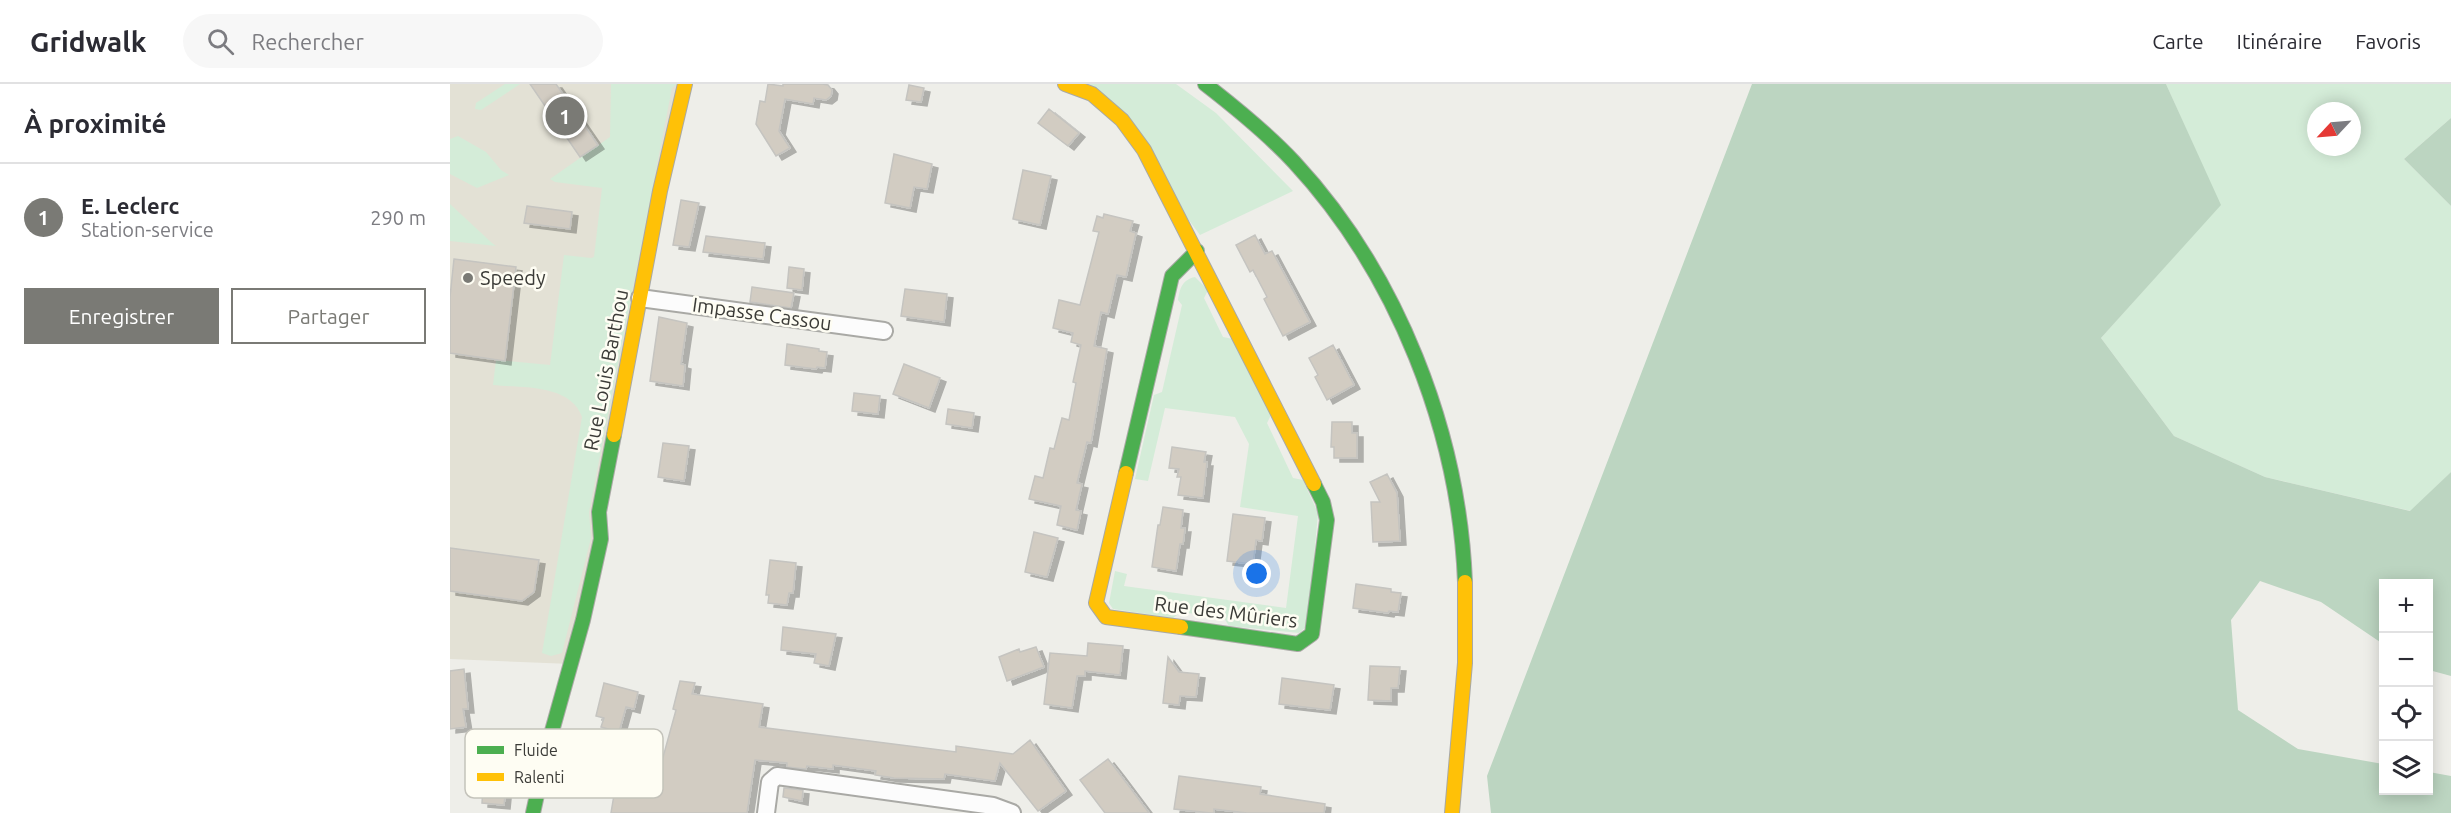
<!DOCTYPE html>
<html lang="fr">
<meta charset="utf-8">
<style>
:root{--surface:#fff;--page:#f7f7f7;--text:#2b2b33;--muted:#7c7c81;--line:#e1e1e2;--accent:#7a7a75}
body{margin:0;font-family:Ubuntu,sans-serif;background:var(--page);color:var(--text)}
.controls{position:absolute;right:18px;bottom:18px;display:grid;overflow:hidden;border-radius:0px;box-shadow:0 3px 15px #0003}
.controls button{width:54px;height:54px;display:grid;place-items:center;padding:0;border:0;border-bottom:2px solid var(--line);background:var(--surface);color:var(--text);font:30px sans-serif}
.compass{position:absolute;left:1857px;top:18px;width:54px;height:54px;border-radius:50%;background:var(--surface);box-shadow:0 3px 15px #0003;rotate:244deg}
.you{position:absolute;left:807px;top:490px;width:21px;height:21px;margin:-15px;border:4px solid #fff;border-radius:50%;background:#1a73e8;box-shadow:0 0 0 9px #1a73e833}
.badge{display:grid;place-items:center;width:39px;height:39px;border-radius:50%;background:var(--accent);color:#fff;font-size:20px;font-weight:700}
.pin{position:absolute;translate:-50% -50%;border:3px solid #fff;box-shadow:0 2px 6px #0006}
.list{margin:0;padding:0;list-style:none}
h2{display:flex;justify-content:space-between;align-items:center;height:78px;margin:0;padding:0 24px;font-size:26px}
h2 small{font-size:20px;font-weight:400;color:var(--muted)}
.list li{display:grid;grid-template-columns:39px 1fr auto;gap:18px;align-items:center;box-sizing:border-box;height:108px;padding:0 24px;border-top:2px solid var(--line)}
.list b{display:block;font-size:22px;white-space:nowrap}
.list p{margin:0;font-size:20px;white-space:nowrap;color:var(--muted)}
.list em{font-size:20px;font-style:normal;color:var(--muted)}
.actions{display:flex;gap:12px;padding:18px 24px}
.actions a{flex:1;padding:14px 0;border:2px solid var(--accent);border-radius:0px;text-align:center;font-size:21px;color:var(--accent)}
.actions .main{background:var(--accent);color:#fff}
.icon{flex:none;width:33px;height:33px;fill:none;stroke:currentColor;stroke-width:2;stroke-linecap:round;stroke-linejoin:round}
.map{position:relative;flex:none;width:2001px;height:729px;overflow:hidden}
header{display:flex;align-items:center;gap:36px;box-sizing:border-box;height:84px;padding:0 30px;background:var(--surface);border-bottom:2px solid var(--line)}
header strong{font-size:28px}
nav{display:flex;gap:33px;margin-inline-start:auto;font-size:21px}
.search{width:420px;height:54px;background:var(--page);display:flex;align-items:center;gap:15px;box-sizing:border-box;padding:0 21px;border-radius:33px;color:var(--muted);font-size:22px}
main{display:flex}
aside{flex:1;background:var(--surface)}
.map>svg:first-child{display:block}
.built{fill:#e3e1d5}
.green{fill:#d4ecd8;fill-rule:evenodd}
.forest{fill:#bcd5c1}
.building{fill:#d2ccc2;stroke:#c5c4c0;stroke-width:1.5;filter:url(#shadow)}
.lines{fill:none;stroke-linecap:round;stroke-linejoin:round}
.street-casing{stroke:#a9a9a5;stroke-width:20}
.fast-casing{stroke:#a9a9a5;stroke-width:16}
.slow-casing{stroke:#a9a9a5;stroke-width:16}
.street{stroke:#fcfcfc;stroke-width:16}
.fast{stroke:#4caf50;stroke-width:14}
.slow{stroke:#ffc107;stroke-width:14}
.poi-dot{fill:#7a7a75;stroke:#fefdf3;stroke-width:2}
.labels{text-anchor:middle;stroke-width:5;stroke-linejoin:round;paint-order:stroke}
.poi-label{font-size:20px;fill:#3b3b37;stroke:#fefdf3;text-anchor:start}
.street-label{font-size:20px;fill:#3b3b37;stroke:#fefdf3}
.key{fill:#fefdf3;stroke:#c4c3bb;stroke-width:1.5}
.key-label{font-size:16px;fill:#3b3b37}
</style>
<header>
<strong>Gridwalk</strong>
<div class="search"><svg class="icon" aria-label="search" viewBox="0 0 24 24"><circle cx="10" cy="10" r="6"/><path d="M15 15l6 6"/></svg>Rechercher</div>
<nav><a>Carte</a><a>Itinéraire</a><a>Favoris</a></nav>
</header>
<main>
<aside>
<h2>À proximité<small></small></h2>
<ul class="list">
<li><span class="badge">1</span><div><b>E. Leclerc</b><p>Station-service</p></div><em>290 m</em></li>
</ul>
<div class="actions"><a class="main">Enregistrer</a><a>Partager</a></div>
</aside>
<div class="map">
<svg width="2001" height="729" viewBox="0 0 2001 729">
<defs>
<filter id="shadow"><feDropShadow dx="6" dy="4" stdDeviation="0" flood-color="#0004"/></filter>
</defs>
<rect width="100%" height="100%" fill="#eeeee9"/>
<path class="built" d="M 0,0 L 235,0 L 121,580 L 0,575 Z"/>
<path class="green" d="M 55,0 L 70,0 L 31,26 L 25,25 L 26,19 Z
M 161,0 L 227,0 L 222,4 L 139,428 L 141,454 L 112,569 L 101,572 L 92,569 L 132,333 C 121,300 71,304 43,301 L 46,276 L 100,281 L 114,171 L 141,174 L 144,173 L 152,104 L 105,98 L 100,95 L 160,53 Z
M 637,0 L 726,0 L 766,29 L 843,107 L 750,151 Z
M 1716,0 L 2001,0 L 2001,34 L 1954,75 L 2001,122 L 2001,388 L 1961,427 L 1815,393 L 1724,352 L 1651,254 L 1770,121 ZM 1866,27 L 1902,27 L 1902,63 L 1866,63 Z
M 8,52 L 36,68 L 51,86 L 59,91 L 27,104 L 0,90 L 0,55 Z
M 0,120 L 42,159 L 46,162 L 0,157 Z
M 745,193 L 758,206 L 754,214 L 773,253 L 783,255 L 821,331 L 817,339 L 843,394 L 853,396 L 868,429 L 858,541 L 849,549 L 779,542 L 774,534 L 731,528 L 723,534 L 663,525 L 659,519 L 665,487 L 677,490 L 674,502 L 836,524 L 848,432 L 790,423 L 799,360 L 785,333 L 715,324 L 698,397 L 685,395 L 704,311 L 712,308 L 732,221 L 728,216 C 730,204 732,196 745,193 Z"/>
<path class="forest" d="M 1302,0 L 1716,0 L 1771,121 L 1651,254 L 1724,352 L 1815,393 L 1960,427 L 2001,388 L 2001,592 L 1979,586 L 1978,500 L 1934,500 L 1933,560 L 1871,518 L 1810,497 L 1781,536 L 1788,626 L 1848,665 L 1933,680 L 1934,706 L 1978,706 L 1979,688 L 2001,692 L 2001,729 L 1041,729 L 1037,692 Z
M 2001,34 L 2001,122 L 1954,75 Z"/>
<path class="building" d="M 80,0 L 106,0 L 148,61 L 130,73 Z
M 318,0 L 333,2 L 333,0 L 372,0 L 378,1 L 382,6 L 381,12 L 376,16 L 364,14 L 363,20 L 335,15 L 329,47 L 340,64 L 326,72 L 306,40 L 310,17 L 315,18 Z
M 459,1 L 474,4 L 471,18 L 456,16 Z
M 599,25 L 629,49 L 618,62 L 588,39 Z
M 444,70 L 482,80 L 477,105 L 464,103 L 460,124 L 435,119 Z
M 573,86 L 601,92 L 590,141 L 563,135 Z
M 231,116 L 249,119 L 239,163 L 223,161 Z
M 77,122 L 122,128 L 120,145 L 74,139 Z
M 654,130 L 683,137 L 680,147 L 686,149 L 676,193 L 667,191 L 658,230 L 651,228 L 644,262 L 657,265 L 641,359 L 637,358 L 627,399 L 632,400 L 626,426 L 631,427 L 627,446 L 607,441 L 611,422 L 579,415 L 585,392 L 593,394 L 600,364 L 604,365 L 612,334 L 619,336 L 626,299 L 623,298 L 631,261 L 621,258 L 623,249 L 603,244 L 609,216 L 630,221 L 649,148 L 643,147 L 647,132 L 653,134 Z
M 805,151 L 815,170 L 822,167 L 860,238 L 833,252 L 814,215 L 817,213 L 803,186 L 800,188 L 786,161 Z
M 256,152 L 315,159 L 313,175 L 253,168 Z
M 4,175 L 66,183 L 55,277 L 0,269 L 0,213 Z
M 339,183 L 354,185 L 352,206 L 337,204 Z
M 302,203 L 344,209 L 341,224 L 300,218 Z
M 455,205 L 497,210 L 494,238 L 451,232 Z
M 209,233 L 237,239 L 231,280 L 235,281 L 233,302 L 200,297 Z
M 337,260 L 369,265 L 369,267 L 377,268 L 375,284 L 367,283 L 366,285 L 335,281 Z
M 883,261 L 904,301 L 877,316 L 865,293 L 868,291 L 859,274 Z
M 454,280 L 490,294 L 479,324 L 443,310 Z
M 404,309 L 430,312 L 428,330 L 402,327 Z
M 498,325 L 524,329 L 522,344 L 496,340 Z
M 882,338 L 902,338 L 902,349 L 907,349 L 907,374 L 884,374 L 884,363 L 881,363 Z
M 213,359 L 239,362 L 234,397 L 208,393 Z
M 722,363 L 756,368 L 754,378 L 757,378 L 753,414 L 728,411 L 731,393 L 727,393 L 729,385 L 719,384 Z
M 937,390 L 947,409 L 950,457 L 923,458 L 921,418 L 930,418 L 920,398 Z
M 713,423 L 733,426 L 731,444 L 735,444 L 733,460 L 730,460 L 726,487 L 702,483 L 708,441 L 710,441 Z
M 783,430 L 815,434 L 812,457 L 806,456 L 803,480 L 777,477 Z
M 584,448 L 608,454 L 597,493 L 575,488 Z
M 0,464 L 89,476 L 84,508 L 72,517 L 0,507 Z
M 320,476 L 346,479 L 343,509 L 339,509 L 337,521 L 318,519 L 319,511 L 316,511 Z
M 906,500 L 941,505 L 941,508 L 951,509 L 948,528 L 939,527 L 938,529 L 903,524 Z
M 333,543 L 386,550 L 379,582 L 364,579 L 366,570 L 331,566 Z
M 638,559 L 673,562 L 670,591 L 635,587 L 635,592 L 627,592 L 622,624 L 594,620 L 600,569 L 637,572 Z
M 586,563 L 594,583 L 557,597 L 549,573 L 569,565 L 570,568 Z
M 718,573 L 729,588 L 749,590 L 746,613 L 730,612 L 729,621 L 713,619 Z
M 920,582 L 950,583 L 948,604 L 941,604 L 941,617 L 918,616 Z
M 14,585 L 18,625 L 13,625 L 16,643 L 0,645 L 0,587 Z
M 832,594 L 884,601 L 880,626 L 829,620 Z
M 230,597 L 245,599 L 242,610 L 313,620 L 309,643 L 506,668 L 506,662 L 563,670 L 580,656 L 616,707 L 588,727 L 550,679 L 545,697 L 495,690 L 494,695 L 444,694 L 425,691 L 426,687 L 383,681 L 383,685 L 357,682 L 356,685 L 337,683 L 337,679 L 305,676 L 297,729 L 161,729 L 171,669 L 212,677 L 226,626 L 223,625 Z
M 154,599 L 188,608 L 184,625 L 176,623 L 169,648 L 151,643 L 154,634 L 146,632 Z
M 658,675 L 669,689 L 699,729 L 655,729 L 630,696 Z
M 34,689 L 57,691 L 54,721 L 32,719 Z
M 729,692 L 811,703 L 810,710 L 875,720 L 874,729 L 797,729 L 764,725 L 764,729 L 761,729 L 724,725 Z
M 334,704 L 353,706 L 352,717 L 333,713 Z"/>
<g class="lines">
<defs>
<path id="street" d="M 190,214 L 434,247
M 316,729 L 320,698 L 327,692 L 543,722 L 562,729"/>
<path id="fast" d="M 755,0 C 786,24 817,49 844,78 C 947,189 1009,347 1015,498
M 676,389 L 722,192 L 747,167
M 731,543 L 848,560 L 862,550 L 877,436 L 873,418 L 864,400
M 83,729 L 97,665 L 133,536 L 151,455 L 149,428 L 164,351"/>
<path id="slow" d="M 615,0 L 642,10 L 672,36 L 694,66 L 864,400
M 164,351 L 210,107 L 235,0
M 676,389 L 646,519 L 656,533 L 731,543
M 1002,729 L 1015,579 L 1015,498"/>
</defs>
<use href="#street" class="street-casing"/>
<use href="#fast" class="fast-casing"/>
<use href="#slow" class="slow-casing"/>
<use href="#street" class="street"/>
<use href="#fast" class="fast"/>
<use href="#slow" class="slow"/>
</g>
<circle class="poi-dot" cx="18" cy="194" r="6"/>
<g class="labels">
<g class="poi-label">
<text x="30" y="201">Speedy</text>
</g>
<g class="street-label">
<text transform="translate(312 230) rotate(8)" y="7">Impasse Cassou</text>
<text transform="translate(156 286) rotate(-79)" y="7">Rue Louis Barthou</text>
<text transform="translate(776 528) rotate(7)" y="7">Rue des Mûriers</text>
</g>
</g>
<rect x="15" y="645" width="198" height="69" rx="9" class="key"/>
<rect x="27" y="662" width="27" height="8" fill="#4caf50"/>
<rect x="27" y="689" width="27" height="8" fill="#ffc107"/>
<g class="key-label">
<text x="64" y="672">Fluide</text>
<text x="64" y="699">Ralenti</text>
</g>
</svg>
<div class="controls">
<button>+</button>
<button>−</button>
<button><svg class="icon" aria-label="locate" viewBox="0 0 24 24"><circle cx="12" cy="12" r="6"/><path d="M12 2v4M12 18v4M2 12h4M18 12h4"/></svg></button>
<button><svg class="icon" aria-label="layers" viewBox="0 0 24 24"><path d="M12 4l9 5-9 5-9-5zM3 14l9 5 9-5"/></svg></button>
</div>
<svg class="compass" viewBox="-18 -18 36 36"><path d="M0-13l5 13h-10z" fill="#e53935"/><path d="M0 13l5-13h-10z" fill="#7c7c81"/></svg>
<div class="you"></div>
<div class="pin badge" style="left:115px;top:32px">1</div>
</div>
</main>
